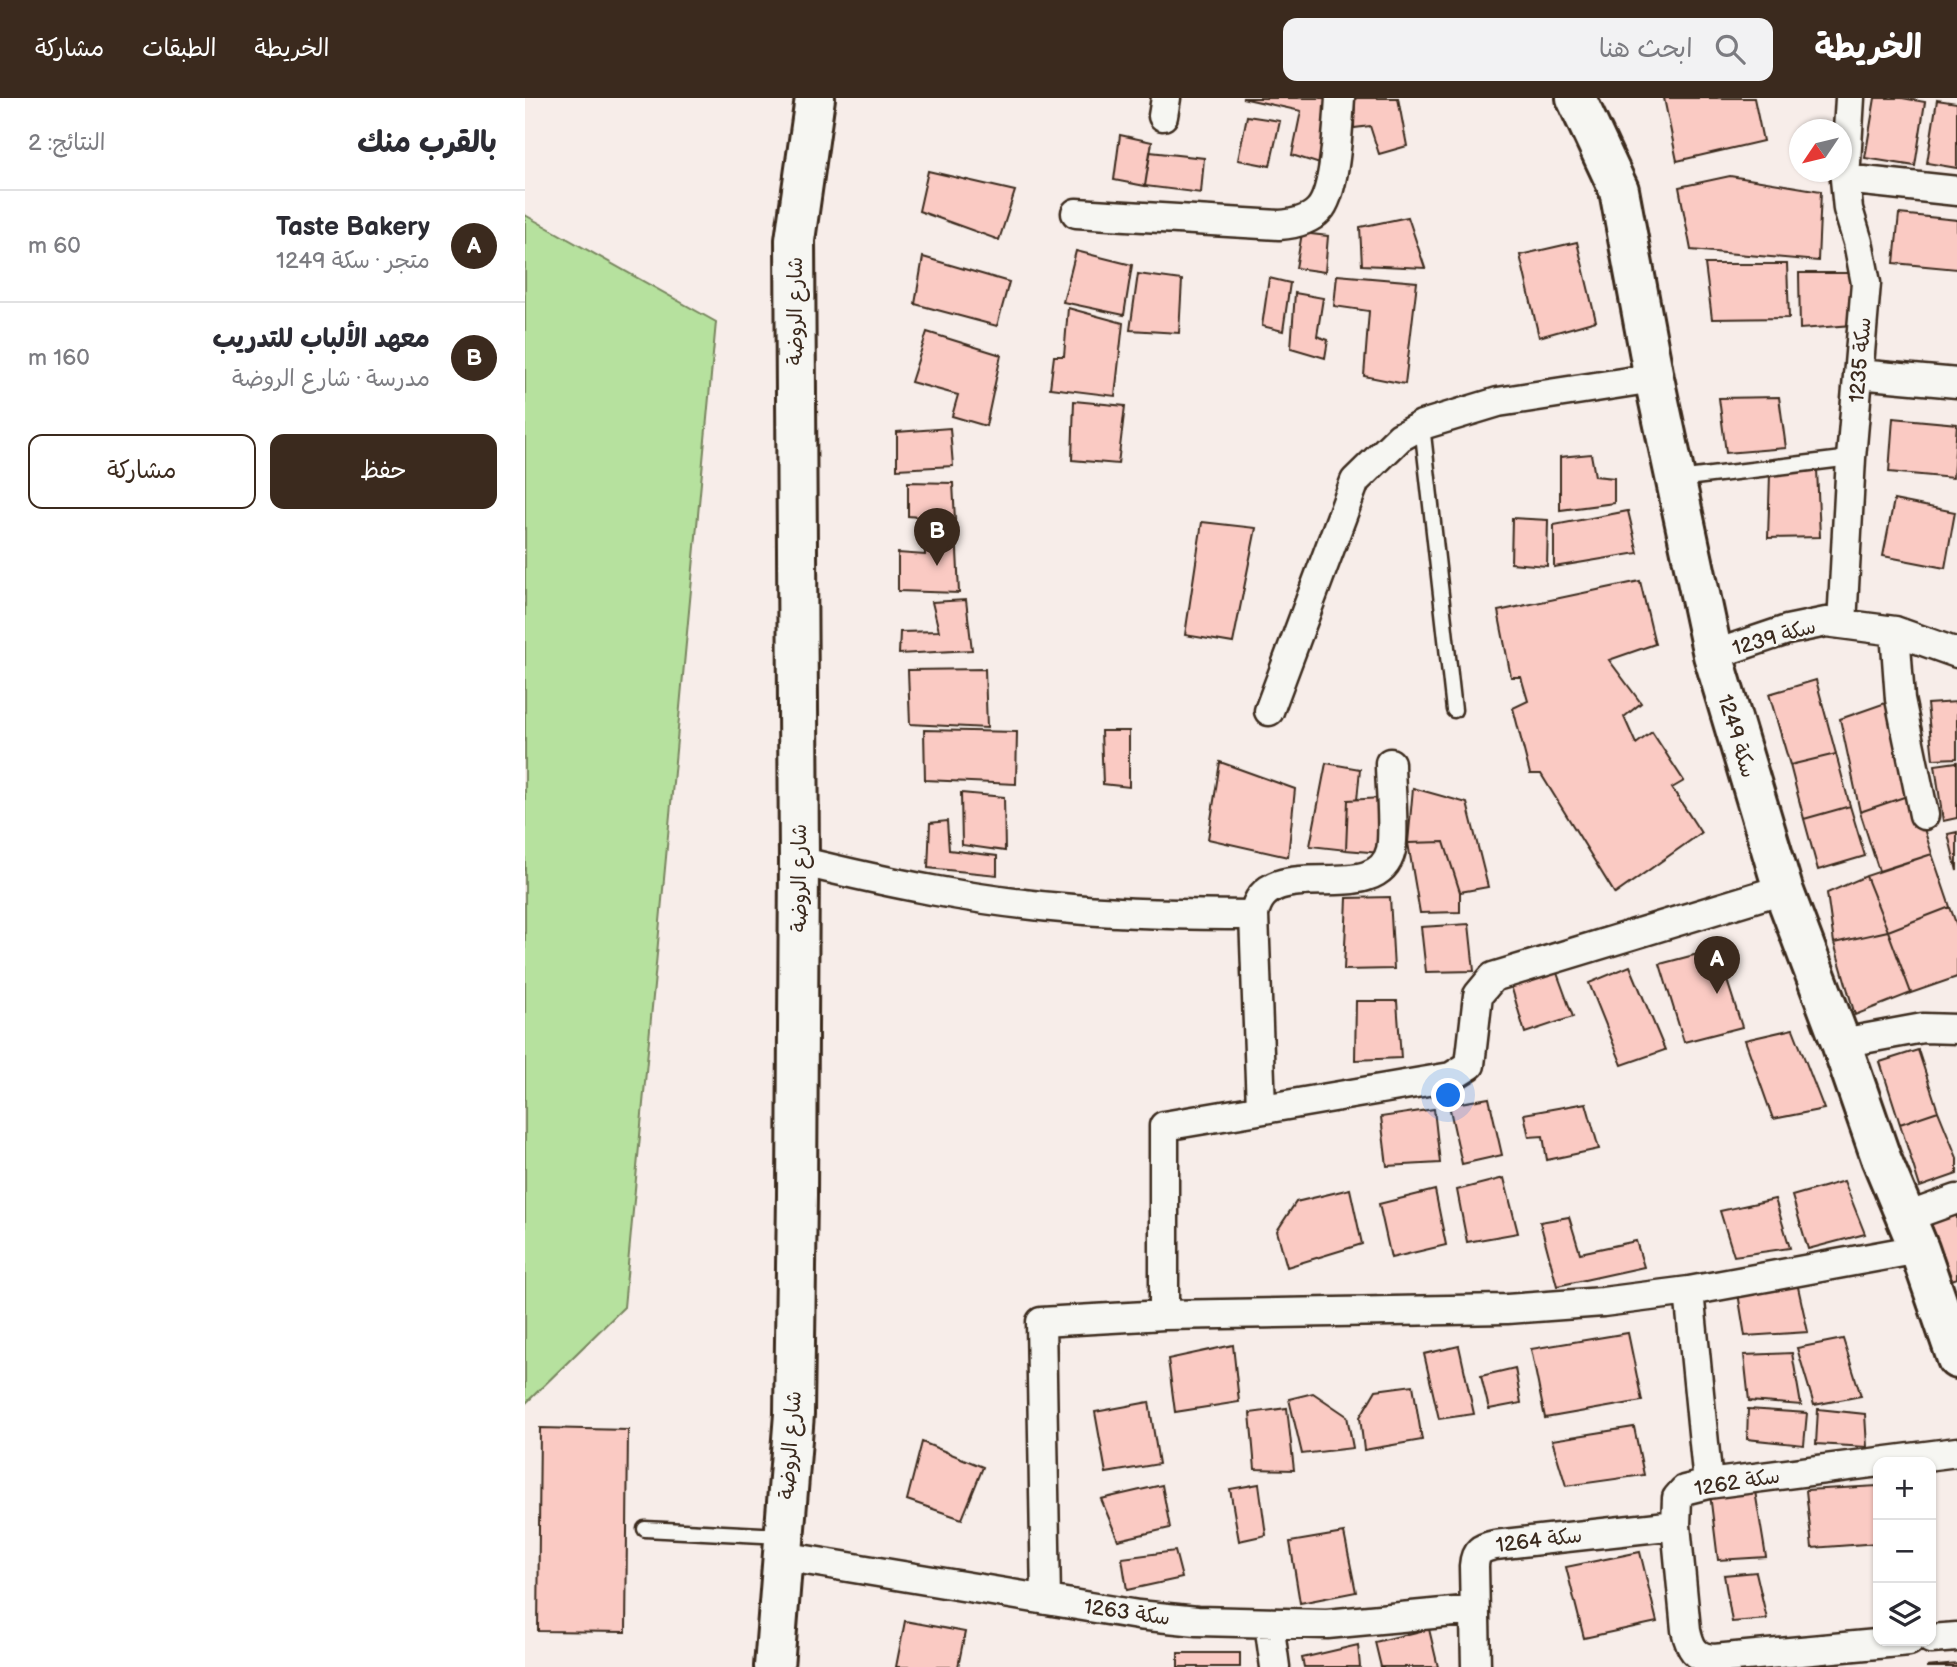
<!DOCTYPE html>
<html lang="ar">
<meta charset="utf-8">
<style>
:root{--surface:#fff;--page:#f2f2f3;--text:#2b2b33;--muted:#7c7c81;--line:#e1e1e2;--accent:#3b2a1e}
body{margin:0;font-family:"Balsamiq Sans","Playpen Sans Arabic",sans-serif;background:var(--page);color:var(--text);direction:rtl}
.controls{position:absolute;right:21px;bottom:21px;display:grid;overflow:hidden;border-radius:14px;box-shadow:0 2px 5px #0004}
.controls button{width:63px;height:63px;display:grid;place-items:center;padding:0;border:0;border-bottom:2px solid var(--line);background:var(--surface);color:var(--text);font:35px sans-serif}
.compass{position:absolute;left:1264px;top:21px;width:63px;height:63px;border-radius:50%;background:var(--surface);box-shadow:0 2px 5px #0004;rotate:235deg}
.you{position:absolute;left:924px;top:998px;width:24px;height:24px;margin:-18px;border:5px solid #fff;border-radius:50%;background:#1a73e8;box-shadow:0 0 0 10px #1a73e833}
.badge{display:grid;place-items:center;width:46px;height:46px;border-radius:50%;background:var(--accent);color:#fff;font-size:23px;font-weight:700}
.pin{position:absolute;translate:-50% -58px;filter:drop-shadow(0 2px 4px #0008)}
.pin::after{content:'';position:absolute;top:37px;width:24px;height:21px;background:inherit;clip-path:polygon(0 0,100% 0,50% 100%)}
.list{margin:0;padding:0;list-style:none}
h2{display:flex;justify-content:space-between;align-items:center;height:91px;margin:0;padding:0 28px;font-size:30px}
h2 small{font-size:23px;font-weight:400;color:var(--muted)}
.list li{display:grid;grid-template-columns:46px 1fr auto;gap:21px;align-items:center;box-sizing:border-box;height:112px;padding:0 28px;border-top:2px solid var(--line)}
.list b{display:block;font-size:26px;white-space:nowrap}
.list p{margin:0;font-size:23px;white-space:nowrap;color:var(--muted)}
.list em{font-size:23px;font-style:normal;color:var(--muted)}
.actions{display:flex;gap:14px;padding:21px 28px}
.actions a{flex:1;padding:16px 0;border:2px solid var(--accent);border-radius:14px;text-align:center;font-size:24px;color:var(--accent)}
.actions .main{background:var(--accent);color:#fff}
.icon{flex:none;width:38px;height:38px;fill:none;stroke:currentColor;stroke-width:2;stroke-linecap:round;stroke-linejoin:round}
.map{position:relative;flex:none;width:1432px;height:1569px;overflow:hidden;direction:ltr}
header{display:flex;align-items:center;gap:42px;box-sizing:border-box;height:98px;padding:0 35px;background:var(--accent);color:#fff}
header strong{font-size:33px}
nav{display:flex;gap:38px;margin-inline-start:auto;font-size:24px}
.search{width:490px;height:63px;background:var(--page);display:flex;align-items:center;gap:18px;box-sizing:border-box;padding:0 24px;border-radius:14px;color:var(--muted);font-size:26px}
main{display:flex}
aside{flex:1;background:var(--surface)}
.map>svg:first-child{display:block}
.green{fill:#b6e19e;stroke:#78865e;stroke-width:2}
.building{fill:#facac3;stroke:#3b2a1e;stroke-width:2}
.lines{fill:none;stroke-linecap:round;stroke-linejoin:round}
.lane-casing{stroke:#3b2a1e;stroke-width:19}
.street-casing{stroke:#3b2a1e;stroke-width:33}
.secondary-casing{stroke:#3b2a1e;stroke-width:44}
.lane{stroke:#f6f6f2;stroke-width:14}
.street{stroke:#f6f6f2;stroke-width:28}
.secondary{stroke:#f6f6f2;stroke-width:38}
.labels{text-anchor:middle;stroke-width:5;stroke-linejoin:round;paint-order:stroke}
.street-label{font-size:21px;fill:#3b2a1e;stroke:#f6f6f2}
</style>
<header>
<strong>الخريطة</strong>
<div class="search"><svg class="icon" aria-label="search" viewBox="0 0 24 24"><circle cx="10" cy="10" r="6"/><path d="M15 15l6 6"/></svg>ابحث هنا</div>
<nav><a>الخريطة</a><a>الطبقات</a><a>مشاركة</a></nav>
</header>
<main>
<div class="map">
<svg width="1432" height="1569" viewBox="0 0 1432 1569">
<rect width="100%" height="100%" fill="#f7ede9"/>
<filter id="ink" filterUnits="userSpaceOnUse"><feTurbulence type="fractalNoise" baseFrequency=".0143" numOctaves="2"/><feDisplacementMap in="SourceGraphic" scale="14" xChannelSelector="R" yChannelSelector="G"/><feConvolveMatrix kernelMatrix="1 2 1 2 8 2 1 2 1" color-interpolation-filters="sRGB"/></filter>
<g filter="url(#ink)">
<path class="green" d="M 0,117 L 191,224 L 99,1209 L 0,1306 Z"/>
<path class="building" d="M 717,0 L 808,0 L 801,68 L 767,57 L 776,13 Z
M 830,0 L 873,0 L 882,48 L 854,56 L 845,28 L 829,30 Z
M 1139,0 L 1229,0 L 1238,43 L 1152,63 Z
M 1350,0 L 1377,0 L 1400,4 L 1390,68 L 1340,60 Z
M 1412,2 L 1432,5 L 1432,70 L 1402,65 Z
M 722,18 L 755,23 L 745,68 L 713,62 Z
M 595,37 L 627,44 L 620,88 L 589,82 Z
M 625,54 L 679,60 L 676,95 L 620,88 Z
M 403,73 L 490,93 L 474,142 L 394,113 Z
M 1205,78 L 1296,93 L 1293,163 L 1166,152 L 1154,89 Z
M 1374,116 L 1432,122 L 1432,171 L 1369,165 Z
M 883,119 L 900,170 L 837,167 L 835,129 Z
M 777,135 L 803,138 L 800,174 L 771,170 Z
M 1052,144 L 1071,223 L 1014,239 L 995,157 Z
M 551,153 L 607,167 L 599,217 L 538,204 Z
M 398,159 L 484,184 L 472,228 L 390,206 Z
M 1180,166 L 1262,166 L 1264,220 L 1187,221 Z
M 1274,175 L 1327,175 L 1328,227 L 1275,231 Z
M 613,176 L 657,182 L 654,235 L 605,232 Z
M 812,177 L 892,184 L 880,286 L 839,278 L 844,213 L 809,208 Z
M 744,180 L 765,185 L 758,233 L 737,228 Z
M 770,195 L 798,200 L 792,238 L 803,242 L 800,260 L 766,250 Z
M 543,210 L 598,225 L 590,298 L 525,290 L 529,258 L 539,258 Z
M 402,234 L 476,257 L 461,328 L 427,318 L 433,297 L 386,284 Z
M 1254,299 L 1261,350 L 1201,355 L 1194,300 Z
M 549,303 L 600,308 L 593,366 L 547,362 Z
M 1368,320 L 1432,326 L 1428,380 L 1364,374 Z
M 425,330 L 428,368 L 372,371 L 372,334 Z
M 1066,356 L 1070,378 L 1089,380 L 1089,405 L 1035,412 L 1035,359 Z
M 1292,371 L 1295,439 L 1243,440 L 1245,376 Z
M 383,384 L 428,385 L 430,422 L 383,418 Z
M 1369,402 L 1430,414 L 1420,470 L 1358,458 Z
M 1103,413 L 1113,455 L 1029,469 L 1029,427 Z
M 987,420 L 1023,422 L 1022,468 L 986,465 Z
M 677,424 L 731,430 L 708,545 L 660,537 Z
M 431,431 L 434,495 L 373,493 L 373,455 L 400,457 L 400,436 Z
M 1115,483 L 1130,546 L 1084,562 L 1116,605 L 1099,619 L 1111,646 L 1127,634 L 1159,683 L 1147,690 L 1176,735 L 1090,796 L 1016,676 L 1005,676 L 988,610 L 1003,603 L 996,579 L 986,579 L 973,513 Z
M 441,502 L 447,552 L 374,556 L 375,534 L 414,533 L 407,504 Z
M 460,571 L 462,630 L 385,626 L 383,572 Z
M 1291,582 L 1311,656 L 1265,667 L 1244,596 Z
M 1369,602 L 1388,696 L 1335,714 L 1315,621 Z
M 1432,604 L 1432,660 L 1408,661 L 1402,606 Z
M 399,632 L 492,634 L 491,686 L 400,682 Z
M 576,633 L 604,633 L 604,689 L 578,686 Z
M 1311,656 L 1325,708 L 1279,721 L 1265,667 Z
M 695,664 L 770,691 L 763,759 L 683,741 Z
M 1432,664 L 1432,720 L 1418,723 L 1410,667 Z
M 801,665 L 835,671 L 832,702 L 823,702 L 821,752 L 785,748 Z
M 888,690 L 942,705 L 963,789 L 935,794 L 919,744 L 883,745 Z
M 436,695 L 479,699 L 480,753 L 437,747 Z
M 1388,696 L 1407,756 L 1354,773 L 1335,714 Z
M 856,700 L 856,755 L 821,752 L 823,702 Z
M 1325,708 L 1340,758 L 1293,772 L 1279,721 Z
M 422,723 L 424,752 L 472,758 L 472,777 L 403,770 L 405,725 Z
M 1432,734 L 1432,773 L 1423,736 Z
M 919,744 L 935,794 L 935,814 L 895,815 L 883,745 Z
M 1407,756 L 1425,809 L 1363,833 L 1341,778 Z
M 1341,778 L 1363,833 L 1309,845 L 1302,795 Z
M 865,799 L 869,871 L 819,872 L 822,800 Z
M 1425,809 L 1432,828 L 1432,879 L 1386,895 L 1363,833 Z
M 944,826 L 949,873 L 901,874 L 896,829 Z
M 1363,833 L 1386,895 L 1330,917 L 1309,845 Z
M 1192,851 L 1217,929 L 1159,944 L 1135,866 Z
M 1105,868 L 1140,952 L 1097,967 L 1064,885 Z
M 1032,875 L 1048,919 L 1000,935 L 985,884 Z
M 831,903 L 872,903 L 876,960 L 830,962 Z
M 1268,931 L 1299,1011 L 1248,1021 L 1220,942 Z
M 1393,952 L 1413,1013 L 1375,1026 L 1355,964 Z
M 964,1000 L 977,1057 L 937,1066 L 924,1007 Z
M 1061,1005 L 1074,1051 L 1022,1062 L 1018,1038 L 1004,1039 L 999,1016 Z
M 909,1011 L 915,1065 L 862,1068 L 856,1019 Z
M 1413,1013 L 1432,1060 L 1432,1076 L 1395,1089 L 1375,1026 Z
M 979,1080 L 993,1135 L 942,1144 L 932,1092 Z
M 1319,1083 L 1340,1136 L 1283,1151 L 1267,1098 Z
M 825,1091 L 837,1146 L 762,1169 L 752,1133 L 771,1104 Z
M 910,1092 L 921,1147 L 866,1160 L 854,1106 Z
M 1250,1101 L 1265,1150 L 1209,1158 L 1195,1113 Z
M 1432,1116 L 1432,1180 L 1427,1182 L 1406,1126 Z
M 1044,1119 L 1055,1155 L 1111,1143 L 1119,1169 L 1032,1188 L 1015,1124 Z
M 1271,1180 L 1283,1234 L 1220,1238 L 1212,1189 Z
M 1103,1235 L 1117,1303 L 1020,1320 L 1006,1251 Z
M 1318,1241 L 1336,1298 L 1289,1307 L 1272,1250 Z
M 708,1247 L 714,1304 L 650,1314 L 643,1261 Z
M 934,1248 L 949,1316 L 914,1321 L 899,1256 Z
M 1267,1255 L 1276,1307 L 1224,1303 L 1219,1257 Z
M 990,1270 L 996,1305 L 964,1311 L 956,1278 Z
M 888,1287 L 897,1342 L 839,1352 L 835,1319 L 851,1292 Z
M 788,1295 L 822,1318 L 828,1350 L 777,1356 L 764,1301 Z
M 624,1304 L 634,1366 L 581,1375 L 570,1314 Z
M 762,1310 L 769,1372 L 730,1371 L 725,1315 Z
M 1223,1311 L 1282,1315 L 1279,1347 L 1222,1341 Z
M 1293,1311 L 1340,1316 L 1342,1349 L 1291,1346 Z
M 1109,1329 L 1119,1377 L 1041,1388 L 1027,1342 Z
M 15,1330 L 103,1332 L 101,1534 L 13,1533 Z
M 397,1344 L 458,1369 L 437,1421 L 382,1402 Z
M 734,1386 L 741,1437 L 714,1443 L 705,1391 Z
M 637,1387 L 645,1430 L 593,1442 L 576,1401 Z
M 1353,1388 L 1353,1445 L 1287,1450 L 1281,1392 Z
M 1230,1393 L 1241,1459 L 1193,1462 L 1185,1396 Z
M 819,1435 L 831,1494 L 775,1505 L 765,1444 Z
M 650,1453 L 657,1480 L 602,1492 L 597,1460 Z
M 1115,1454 L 1132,1524 L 1059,1540 L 1041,1469 Z
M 1231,1474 L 1242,1521 L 1207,1524 L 1199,1477 Z
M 380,1523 L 440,1534 L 433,1569 L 371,1569 Z
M 904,1531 L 913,1569 L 856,1569 L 850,1544 Z
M 833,1547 L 835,1569 L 779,1569 L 777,1560 Z
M 653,1555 L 715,1555 L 715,1569 L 653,1569 Z
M 1432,1566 L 1432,1569 L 1401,1569 Z"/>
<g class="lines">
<defs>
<path id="lane" d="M 897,327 L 929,612
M 1153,381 L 1326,360
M 120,1431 L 258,1438"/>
<path id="street" d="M 638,18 L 641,0
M 1320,81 L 1432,93
M 551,115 L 754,127 C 768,126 784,123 794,112 C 811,94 813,26 815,0
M 1333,276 L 1432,285
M 1317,526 L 1326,360 L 1341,185 L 1333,144 L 1323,111 L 1320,81 L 1325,0
M 1370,533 L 1375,601 L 1399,717
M 1188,557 L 1262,532 L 1301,524 L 1370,533 L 1432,555
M 744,613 L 830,383 L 875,339 L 897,327 L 973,304 L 1129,280
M 274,763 C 364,785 455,804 548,811 C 608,816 669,817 729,817
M 1316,945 L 1398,930 L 1432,931
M 736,1010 L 729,817 C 740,750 852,813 866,752 C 870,731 865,688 865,665
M 1382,1119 L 1432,1101
M 1164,1193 L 1183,1386
M 639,1217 L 639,1028 L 926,979 L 945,967 L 953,897 L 968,879 L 1258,791
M 257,1458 L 613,1517 L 672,1523 L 802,1526 L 950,1512
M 521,1502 L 516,1224 L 639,1217 L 982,1211 L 1078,1204 L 1164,1193 L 1394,1151
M 744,1525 L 750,1569
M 1406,1541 L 1432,1539
M 1384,1543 L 1189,1561 C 1170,1560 1165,1550 1161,1532 L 1151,1427 L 1152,1400 L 1159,1392 L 1183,1386 L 1432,1354
M 951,1569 L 949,1468 C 950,1453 956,1450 970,1447 L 1151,1427"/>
<path id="secondary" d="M 1051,0 L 1094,92 L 1129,280 L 1188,557 L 1258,791 L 1316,945 L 1356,1060 L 1394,1151 L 1432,1261
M 249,1569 L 269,1316 L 272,1097 L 274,763 L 270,142 L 290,0"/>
</defs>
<use href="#lane" class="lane-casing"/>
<use href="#street" class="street-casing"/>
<use href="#secondary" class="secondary-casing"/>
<use href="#lane" class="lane"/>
<use href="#street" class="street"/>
<use href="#secondary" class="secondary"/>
</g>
</g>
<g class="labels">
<g class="street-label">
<text transform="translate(270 213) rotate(-90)" y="7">شارع الروضة</text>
<text transform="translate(1335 262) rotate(-85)" y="7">سكة 1235</text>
<text transform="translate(1249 539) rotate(-16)" y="7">سكة 1239</text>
<text transform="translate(1212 638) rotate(73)" y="7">سكة 1249</text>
<text transform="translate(274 780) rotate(-90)" y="7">شارع الروضة</text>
<text transform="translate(265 1347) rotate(-86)" y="7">شارع الروضة</text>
<text transform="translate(1212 1384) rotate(-9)" y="7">سكة 1262</text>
<text transform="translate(1014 1442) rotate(-7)" y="7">سكة 1264</text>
<text transform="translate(602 1514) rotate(8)" y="7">سكة 1263</text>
</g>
</g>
</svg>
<div class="controls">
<button>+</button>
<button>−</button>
<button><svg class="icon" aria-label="layers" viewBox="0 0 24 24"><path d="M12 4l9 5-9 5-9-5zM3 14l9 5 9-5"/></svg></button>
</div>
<svg class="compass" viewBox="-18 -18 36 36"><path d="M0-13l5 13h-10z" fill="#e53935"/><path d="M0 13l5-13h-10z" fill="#7c7c81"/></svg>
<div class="you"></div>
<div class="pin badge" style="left:1192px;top:896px">A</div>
<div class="pin badge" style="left:412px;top:468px">B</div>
</div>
<aside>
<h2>بالقرب منك<small>النتائج: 2</small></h2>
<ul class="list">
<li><span class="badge">A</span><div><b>Taste Bakery</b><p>متجر · سكة 1249</p></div><em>60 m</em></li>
<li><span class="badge">B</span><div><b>معهد الألباب للتدريب</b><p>مدرسة · شارع الروضة</p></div><em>160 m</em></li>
</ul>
<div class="actions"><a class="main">حفظ</a><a>مشاركة</a></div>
</aside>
</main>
